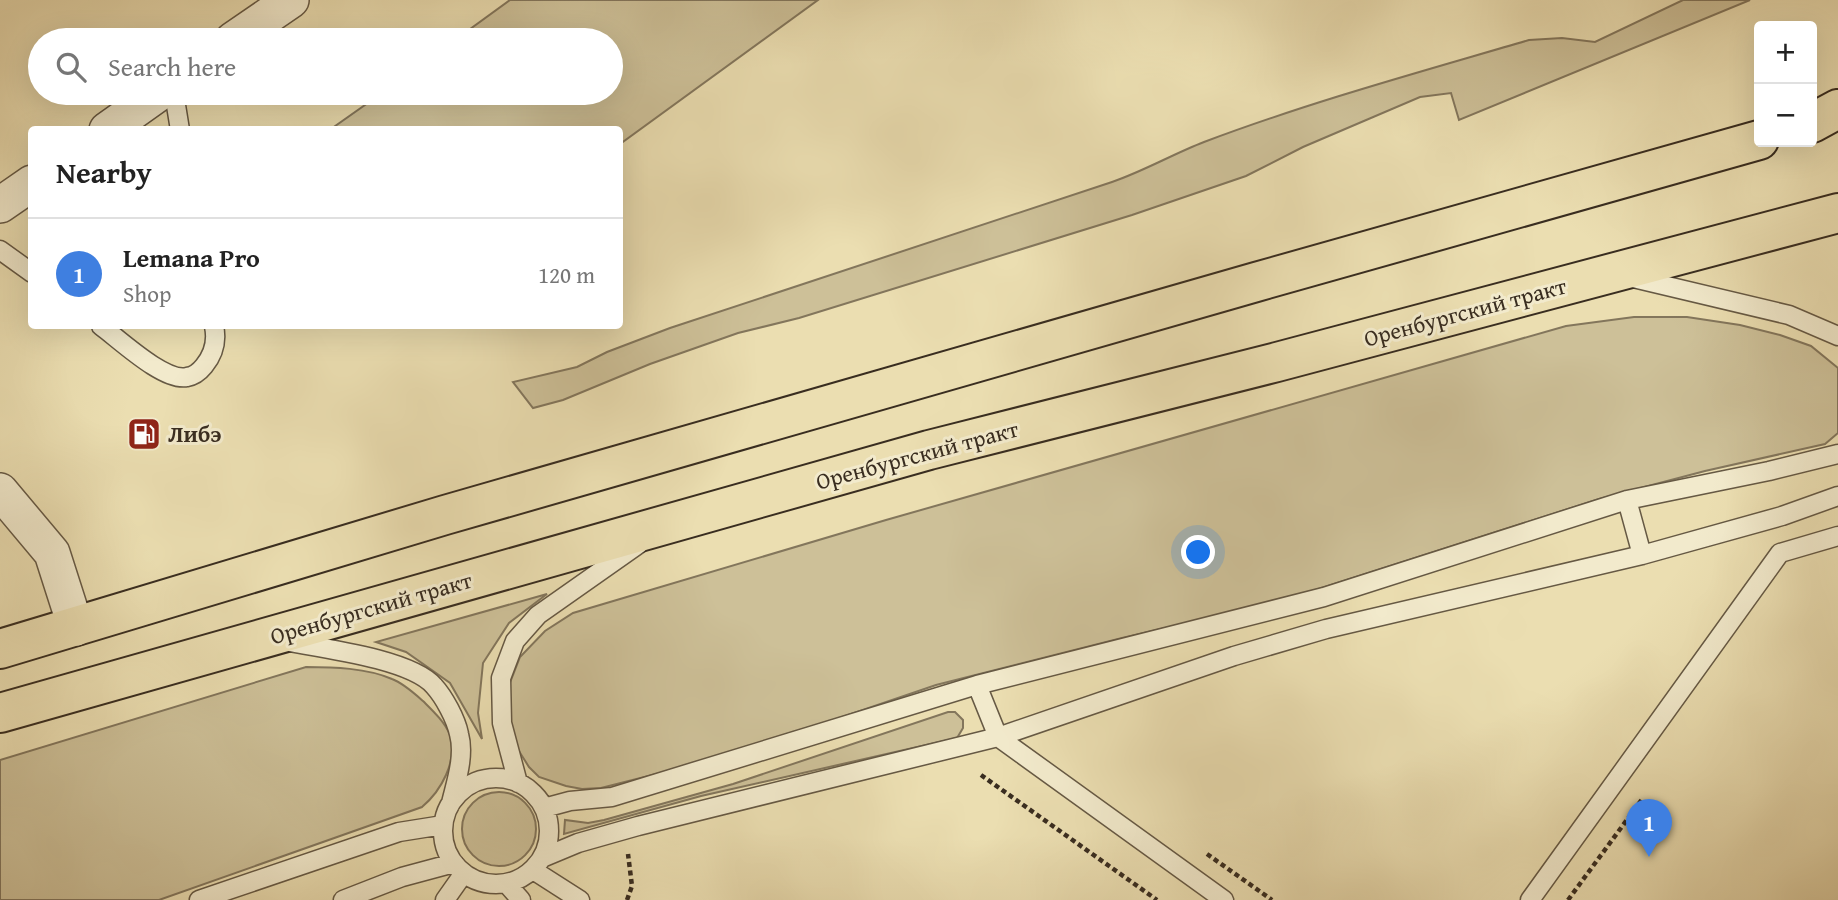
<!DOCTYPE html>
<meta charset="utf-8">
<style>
:root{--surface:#fff;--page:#f6f6f6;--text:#222;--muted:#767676;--line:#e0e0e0;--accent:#111827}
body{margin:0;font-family:"Gentium Book Plus",serif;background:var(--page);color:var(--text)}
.controls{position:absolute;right:21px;top:21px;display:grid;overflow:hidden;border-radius:7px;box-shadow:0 7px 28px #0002}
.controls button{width:63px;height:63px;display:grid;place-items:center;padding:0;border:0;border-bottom:2px solid var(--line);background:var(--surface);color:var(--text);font:35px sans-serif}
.you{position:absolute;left:1199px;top:553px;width:24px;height:24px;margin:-18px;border:5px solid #fff;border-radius:50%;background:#1a73e8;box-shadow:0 0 0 10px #1a73e833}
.badge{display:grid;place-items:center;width:46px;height:46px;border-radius:50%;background:var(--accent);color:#fff;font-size:23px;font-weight:700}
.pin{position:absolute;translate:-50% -58px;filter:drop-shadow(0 2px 4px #0008)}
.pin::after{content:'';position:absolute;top:37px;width:24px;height:21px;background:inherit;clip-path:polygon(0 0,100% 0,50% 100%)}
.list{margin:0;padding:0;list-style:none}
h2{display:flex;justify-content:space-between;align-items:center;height:91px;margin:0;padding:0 28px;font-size:30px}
h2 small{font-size:23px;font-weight:400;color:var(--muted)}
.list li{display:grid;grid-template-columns:46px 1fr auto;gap:21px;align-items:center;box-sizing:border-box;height:112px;padding:0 28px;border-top:2px solid var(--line)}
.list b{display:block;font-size:26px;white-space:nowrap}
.list p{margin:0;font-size:23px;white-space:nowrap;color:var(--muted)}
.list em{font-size:23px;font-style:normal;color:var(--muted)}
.icon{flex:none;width:38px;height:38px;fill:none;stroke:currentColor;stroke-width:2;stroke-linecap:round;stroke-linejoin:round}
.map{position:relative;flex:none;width:1838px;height:900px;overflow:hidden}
.search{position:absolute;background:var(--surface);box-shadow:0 7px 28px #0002;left:28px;top:28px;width:595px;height:77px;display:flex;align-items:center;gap:18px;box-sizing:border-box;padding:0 24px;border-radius:38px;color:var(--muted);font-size:26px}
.panel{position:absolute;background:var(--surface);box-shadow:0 7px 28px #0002;left:28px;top:126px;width:595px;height:203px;border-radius:7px}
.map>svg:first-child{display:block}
.green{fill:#cdc098;stroke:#83765c;stroke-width:2}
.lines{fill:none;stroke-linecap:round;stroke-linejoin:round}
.lane-casing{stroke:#665944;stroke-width:21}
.street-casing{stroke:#665944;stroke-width:38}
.primary-casing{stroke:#392d20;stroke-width:42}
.path{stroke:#392d20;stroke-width:4.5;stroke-dasharray:5 3.5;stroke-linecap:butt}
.lane{stroke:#f2eacc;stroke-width:18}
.street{stroke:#f2eacc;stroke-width:35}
.primary{stroke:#ebdeb1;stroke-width:38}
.labels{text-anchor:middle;stroke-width:6;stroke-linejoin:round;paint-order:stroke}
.street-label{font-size:23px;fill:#392d20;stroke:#f2eacc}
.poi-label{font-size:23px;font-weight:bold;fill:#392d20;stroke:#f2eacc;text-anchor:start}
</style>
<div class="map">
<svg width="1838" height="900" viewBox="0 0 1838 900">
<rect width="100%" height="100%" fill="#ebdeb1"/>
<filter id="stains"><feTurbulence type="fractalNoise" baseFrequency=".00286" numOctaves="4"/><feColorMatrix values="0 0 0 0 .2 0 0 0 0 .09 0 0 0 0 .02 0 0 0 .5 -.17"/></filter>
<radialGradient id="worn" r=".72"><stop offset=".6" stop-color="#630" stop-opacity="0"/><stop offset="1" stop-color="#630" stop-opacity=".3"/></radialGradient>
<path class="green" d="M 510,0 L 818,0 L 620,144 L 620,130 L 331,129 L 382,93 L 611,93 L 611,40 L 455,40 Z
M 1683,0 L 1750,0 L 1459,120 L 1451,93 L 1420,97 L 1303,147 L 1246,176 L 1132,215 L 799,318 L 738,333 L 650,364 L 563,400 L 533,408 L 513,382 L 577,367 L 607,352 L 670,328 L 1112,182 C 1144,171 1173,154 1204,142 C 1310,102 1420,72 1529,40 L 1562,38 L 1595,42 Z
M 1634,317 L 1687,317 L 1740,325 L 1780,335 L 1811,346 L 1838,368 L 1838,433 L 1825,444 L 1705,471 L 1599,499 L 1278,602 L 1122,638 L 936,685 L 775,740 L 680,768 L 601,788 L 582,789 L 566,786 L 539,777 L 529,767 L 517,748 L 512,733 L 506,693 L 520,657 L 545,631 L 573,613 L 886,520 L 1566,326 Z
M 547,594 L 509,623 L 483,663 L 478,713 L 482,739 L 450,683 L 406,652 L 376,642 Z
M 306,667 C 333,667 367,668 392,679 C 403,683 414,693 423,701 C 432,710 445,722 450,735 C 458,761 441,791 422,807 L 159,900 L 0,900 L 0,760 Z
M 948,712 L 955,712 L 963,720 L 963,728 L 957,738 L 701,796 L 564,834 L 565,820 L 588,823 L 604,820 L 733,784 Z
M462 829a37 37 0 1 1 74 0a37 37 0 1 1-74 0Z"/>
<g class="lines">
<defs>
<path id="lane" d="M 174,93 L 180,130
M 0,250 L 32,273
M 1629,277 L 1789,315 L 1838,336
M 101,326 C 119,339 164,382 187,377 C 194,376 200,371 204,366 C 214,354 217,340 214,326
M 1627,500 L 1642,555
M 284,641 C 321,648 411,659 434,686 C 444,697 456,719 459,734 C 465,756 456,782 451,803
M 977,685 L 998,737 L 1224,900
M443 831a53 53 0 1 1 106 0a53 53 0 1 1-106 0Z
M 518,783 L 502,723 L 501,678 L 515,641 L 538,615 L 639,544
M 544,808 L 570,801 L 612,797 L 977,685 L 1324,597 L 1627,500 L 1769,471 L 1838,454
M 542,858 L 578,843 L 638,826 L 998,737 L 1234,656 L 1326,629 L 1642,555 L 1782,516 L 1838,496
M 533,870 L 580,900
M 506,883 L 521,900
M 199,900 L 399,832 L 443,825
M 343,900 L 402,877 L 454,863
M 445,900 L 464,873
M 1530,900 L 1780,553 L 1838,536"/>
<path id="street" d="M 233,40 L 291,0
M 107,130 L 159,93
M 0,205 L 32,183
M 0,491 L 52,553 L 76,628"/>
<path id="primary" d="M 1812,123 L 1838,109
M 0,649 L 445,515 L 1256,282 L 1759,140
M 0,713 L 929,450 L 1277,362 L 1838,213"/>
</defs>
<use href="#lane" class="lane-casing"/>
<use href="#street" class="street-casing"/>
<use href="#primary" class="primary-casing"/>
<path class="path" d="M 981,775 L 1157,900
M 1207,854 L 1272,900
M 627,900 L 632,886 L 628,854
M 1568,900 L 1643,798"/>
<use href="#lane" class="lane"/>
<use href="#street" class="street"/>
<use href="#primary" class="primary"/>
</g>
<defs>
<symbol id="fuel-square" viewBox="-11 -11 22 22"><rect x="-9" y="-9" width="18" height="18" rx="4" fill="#8f2418" stroke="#f2eacc"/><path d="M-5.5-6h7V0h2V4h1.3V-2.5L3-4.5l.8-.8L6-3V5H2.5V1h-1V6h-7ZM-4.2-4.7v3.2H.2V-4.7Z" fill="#fff"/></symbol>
</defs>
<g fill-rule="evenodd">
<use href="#fuel-square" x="125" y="415" width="38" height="38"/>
</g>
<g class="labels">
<g class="street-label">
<text transform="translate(1465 312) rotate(-15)" y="8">Оренбургский тракт</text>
<text transform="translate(917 455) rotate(-15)" y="8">Оренбургский тракт</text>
<text transform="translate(371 608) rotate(-16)" y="8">Оренбургский тракт</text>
</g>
<g class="poi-label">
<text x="168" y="442">Либэ</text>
</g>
</g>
<rect width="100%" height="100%" filter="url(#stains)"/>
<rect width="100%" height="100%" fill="url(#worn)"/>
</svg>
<div class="controls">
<button>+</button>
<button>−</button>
</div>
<div class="you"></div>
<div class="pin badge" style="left:1649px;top:857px;background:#3f7fe0">1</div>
<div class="search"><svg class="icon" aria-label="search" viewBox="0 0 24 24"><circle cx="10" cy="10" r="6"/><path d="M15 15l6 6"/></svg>Search here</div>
<section class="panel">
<h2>Nearby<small></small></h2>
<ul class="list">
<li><span class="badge" style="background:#3f7fe0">1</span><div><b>Lemana Pro</b><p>Shop</p></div><em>120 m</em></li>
</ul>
</section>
</div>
